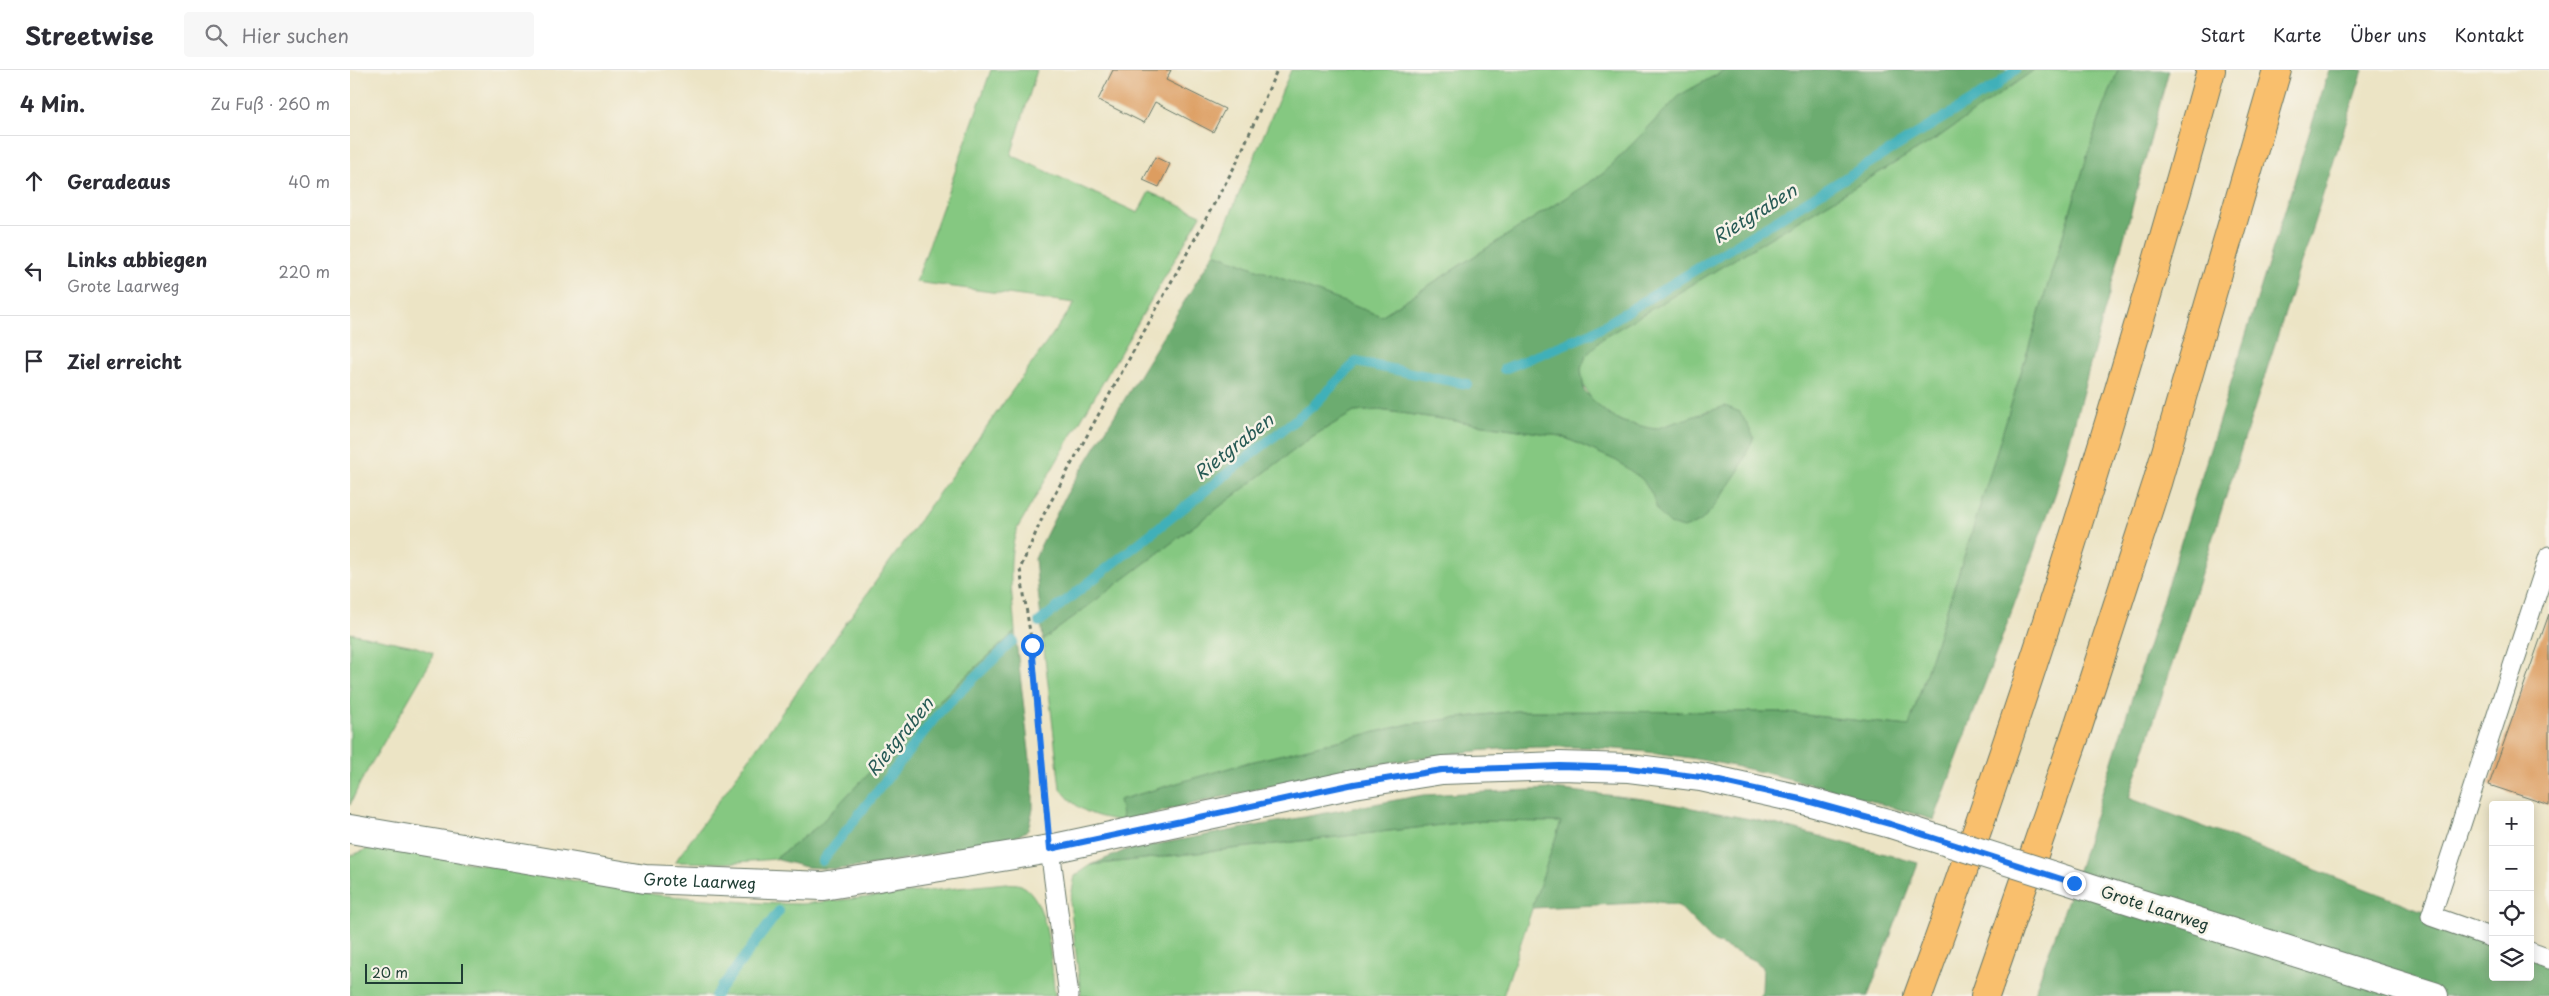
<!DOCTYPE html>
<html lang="de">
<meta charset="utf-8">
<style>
:root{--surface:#fff;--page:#f7f7f7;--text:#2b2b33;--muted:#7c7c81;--line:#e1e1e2}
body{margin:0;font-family:"Playpen Sans",sans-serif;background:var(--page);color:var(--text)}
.controls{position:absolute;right:15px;bottom:15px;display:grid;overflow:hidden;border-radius:5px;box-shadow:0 2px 12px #0003}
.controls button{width:45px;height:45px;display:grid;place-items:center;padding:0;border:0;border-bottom:1px solid var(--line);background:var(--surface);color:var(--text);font:25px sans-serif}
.scale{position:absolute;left:15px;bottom:12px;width:98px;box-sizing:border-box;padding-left:5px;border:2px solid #1f3d34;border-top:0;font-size:14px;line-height:18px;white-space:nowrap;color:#1f3d34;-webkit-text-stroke:4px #f7f3e8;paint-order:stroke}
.stop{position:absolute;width:15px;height:15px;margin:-11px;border:4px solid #1a73e8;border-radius:50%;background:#fff}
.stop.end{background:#1a73e8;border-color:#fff;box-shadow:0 1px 5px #0008}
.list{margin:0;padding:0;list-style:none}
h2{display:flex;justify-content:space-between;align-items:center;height:65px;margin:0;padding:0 20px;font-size:21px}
h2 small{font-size:16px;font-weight:400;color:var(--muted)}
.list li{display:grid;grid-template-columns:32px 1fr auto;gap:15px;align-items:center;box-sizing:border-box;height:90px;padding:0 20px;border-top:1px solid var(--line)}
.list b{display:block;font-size:19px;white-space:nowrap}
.list p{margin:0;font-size:16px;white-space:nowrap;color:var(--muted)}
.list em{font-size:16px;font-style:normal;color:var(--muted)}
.icon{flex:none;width:28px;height:28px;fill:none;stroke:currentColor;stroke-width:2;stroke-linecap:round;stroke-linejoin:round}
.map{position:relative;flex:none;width:2199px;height:926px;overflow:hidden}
header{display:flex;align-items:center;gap:30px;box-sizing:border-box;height:70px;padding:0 25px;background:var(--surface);border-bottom:1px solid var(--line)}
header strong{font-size:24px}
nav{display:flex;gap:28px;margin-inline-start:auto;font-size:18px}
.search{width:350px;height:45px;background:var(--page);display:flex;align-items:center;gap:12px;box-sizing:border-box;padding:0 18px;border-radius:5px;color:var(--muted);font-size:19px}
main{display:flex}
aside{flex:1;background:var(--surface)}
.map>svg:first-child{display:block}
.green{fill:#85c881;stroke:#52825a}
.forest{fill:#6cac6f;stroke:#467452}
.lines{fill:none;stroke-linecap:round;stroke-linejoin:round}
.stream{stroke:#40b0b9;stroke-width:10}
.building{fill:#dd9d61}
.service-casing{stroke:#677767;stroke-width:21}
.minor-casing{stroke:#677767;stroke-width:30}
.motorway-casing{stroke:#677767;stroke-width:30}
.path{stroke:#677767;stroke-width:3;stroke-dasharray:4 4;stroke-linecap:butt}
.service{stroke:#fff;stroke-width:19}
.minor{stroke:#fff;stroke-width:28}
.motorway{stroke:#f9bf6d;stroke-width:28}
.minor-bridge-casing{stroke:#677767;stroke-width:30;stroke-linecap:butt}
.minor-bridge{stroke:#fff;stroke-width:28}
.route{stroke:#1a73e8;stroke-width:6}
.labels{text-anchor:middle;stroke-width:5;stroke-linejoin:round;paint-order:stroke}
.street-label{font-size:16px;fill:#1f3d34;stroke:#f7f3e8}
.water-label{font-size:18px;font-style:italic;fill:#275a55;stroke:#f7f3e8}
</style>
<header>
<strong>Streetwise</strong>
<div class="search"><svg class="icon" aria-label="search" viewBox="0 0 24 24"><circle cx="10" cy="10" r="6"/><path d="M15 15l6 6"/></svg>Hier suchen</div>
<nav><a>Start</a><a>Karte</a><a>Über uns</a><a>Kontakt</a></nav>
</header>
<main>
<aside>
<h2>4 Min.<small>Zu Fuß · 260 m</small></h2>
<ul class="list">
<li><svg class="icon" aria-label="ahead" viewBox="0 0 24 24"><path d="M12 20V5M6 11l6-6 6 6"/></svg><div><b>Geradeaus</b></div><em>40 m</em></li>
<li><svg class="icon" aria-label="left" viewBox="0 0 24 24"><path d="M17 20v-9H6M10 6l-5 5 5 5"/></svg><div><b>Links abbiegen</b><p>Grote Laarweg</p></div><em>220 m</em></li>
<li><svg class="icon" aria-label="arrive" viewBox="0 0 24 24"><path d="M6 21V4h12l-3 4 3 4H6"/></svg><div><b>Ziel erreicht</b></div></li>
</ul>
</aside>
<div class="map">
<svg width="2199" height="926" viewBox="0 0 2199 926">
<rect width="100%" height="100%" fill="#f7f3e8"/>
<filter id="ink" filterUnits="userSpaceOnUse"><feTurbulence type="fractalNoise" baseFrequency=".02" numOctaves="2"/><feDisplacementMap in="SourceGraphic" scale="10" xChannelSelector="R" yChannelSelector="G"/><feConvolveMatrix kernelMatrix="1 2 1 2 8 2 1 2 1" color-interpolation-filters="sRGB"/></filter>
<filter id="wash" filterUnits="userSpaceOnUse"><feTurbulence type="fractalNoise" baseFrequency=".0096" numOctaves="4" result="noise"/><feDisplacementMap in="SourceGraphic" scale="20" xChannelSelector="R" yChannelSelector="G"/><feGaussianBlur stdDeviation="1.12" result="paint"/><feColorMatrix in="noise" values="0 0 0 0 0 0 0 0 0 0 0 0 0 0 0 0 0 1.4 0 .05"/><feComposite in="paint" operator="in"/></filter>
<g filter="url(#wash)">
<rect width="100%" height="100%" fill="#ece4c5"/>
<path class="green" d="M 641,0 L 687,0 L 661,85 L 788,143 L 799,122 L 851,145 L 668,457 C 655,489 663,529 665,562 L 582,637 L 468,756 L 425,789 L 376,793 L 325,792 L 725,233 L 566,212 Z
M 941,0 L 1375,0 L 1330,25 L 1254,103 L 1031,246 L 864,183 Z
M 1684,0 L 1768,0 L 1745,61 L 1623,459 L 1559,656 L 1427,642 L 1166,641 L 1059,654 L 896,693 L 770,730 L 773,751 C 743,746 729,743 710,718 L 693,570 L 963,366 L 1004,342 L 1029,340 L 1211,366 L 1267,391 L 1293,409 L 1302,424 L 1308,442 L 1350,452 L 1376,420 L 1359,340 C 1343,347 1322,359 1304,359 C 1274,359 1229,333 1231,299 C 1232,286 1244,277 1253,268 L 1590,66 Z
M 0,563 L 64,576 L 83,583 L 81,591 L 10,713 L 0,735 Z
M 1127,751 L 1211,752 L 1153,926 L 731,926 L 720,832 L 725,806 L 741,795 Z
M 34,778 L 308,825 L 409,833 L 452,834 L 656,813 C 660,814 667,813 671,815 C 700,828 701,898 705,926 L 0,926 L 0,786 L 18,779 Z"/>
<path class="forest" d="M 1375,0 L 1684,0 L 1590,66 L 1253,268 L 1236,286 L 1231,299 L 1234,321 L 1257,344 L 1273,352 L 1305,359 L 1375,336 L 1390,342 L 1404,367 L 1389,400 L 1364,437 L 1350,452 L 1334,458 L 1320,454 L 1308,442 L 1302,424 L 1292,409 L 1267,391 L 1211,366 L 1029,340 L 1004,342 L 963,366 L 693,570 L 685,489 L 691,475 L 716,425 L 864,183 L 1031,246 L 1254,103 L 1330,25 Z
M 1768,0 L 1819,0 L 1706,422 L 1584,750 C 1467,714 1346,679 1223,677 C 1126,675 1030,693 935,713 C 881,725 827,737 773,751 L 769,730 L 896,693 L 1059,654 L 1166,641 L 1427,642 L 1559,656 L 1623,459 L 1745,61 Z
M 1979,0 L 2013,0 L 1779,728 L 2143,868 L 2143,907 L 2180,907 L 2180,882 L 2199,889 L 2199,926 L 1683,926 L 1724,813 Z
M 665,562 L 683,715 L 683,739 L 678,760 L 663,769 L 519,796 L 486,799 L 456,797 L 425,789 L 468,756 L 582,637 Z
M 1202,719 L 1294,729 L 1421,753 L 1568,793 L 1518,926 L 1409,926 L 1412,921 L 1413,897 L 1405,891 L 1363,871 L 1329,836 L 1309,832 L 1182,838 L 1211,752 L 1127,751 L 741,795 L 776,780 L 1073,725 Z"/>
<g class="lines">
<path class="stream" d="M 1154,299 L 1242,263 L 1647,15 L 1665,0
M 689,552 L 964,335 L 1006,292 L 1117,314
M 472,791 L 592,639 L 663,571
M 365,926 L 429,841"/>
</g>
<g id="blocks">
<path class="building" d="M 763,0 L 821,0 L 816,10 L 875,39 L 863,62 L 805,32 L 794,53 L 748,30 Z
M 805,87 L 820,94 L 809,117 L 793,110 Z
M 2199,544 L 2199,735 L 2139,715 Z"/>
</g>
</g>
<g filter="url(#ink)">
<use href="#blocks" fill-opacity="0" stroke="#677767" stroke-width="1"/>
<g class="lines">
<defs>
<path id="service" d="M 700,779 L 719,926
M 2143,868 L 2081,846 L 2199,486
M 2180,882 L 2199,889"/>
<g id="minor">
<path id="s1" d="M 0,759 L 295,809 L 473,816 L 700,779 L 1004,714 L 1092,700 L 1209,696 L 1279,698 L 1351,707 L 1450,729 L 1541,754"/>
<path d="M 1770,827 L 2084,926"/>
</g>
<path id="motorway" d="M 1568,926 C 1680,622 1775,312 1861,0
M 1635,926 L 1726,663 L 1807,413 L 1927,0"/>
</defs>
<use href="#service" class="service-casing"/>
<use href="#minor" class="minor-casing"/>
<use href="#motorway" class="motorway-casing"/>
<path class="path" d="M 697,750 L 682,575 L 670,499 L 694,444 L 887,92 L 927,0"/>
<use href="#service" class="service"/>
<use href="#minor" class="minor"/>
<use href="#motorway" class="motorway"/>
<defs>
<path id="minor-bridge" d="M 1541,754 L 1770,827"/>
</defs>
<use href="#minor-bridge" class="minor-bridge-casing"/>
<use href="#minor-bridge" class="minor-bridge"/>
</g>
</g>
<g class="lines" filter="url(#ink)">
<path class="route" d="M 682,575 L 700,779 L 1004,714 L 1092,700 L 1209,696 L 1279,698 L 1351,707 L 1450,729 L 1540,754 L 1724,813"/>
</g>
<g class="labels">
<g class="street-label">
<text dy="6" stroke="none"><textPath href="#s1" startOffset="354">Grote Laarweg</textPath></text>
<text transform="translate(1805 838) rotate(18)" y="6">Grote Laarweg</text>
</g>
<g class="water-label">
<text transform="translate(1405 144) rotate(-32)" y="6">Rietgraben</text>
<text transform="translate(884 377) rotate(-38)" y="6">Rietgraben</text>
<text transform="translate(550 667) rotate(-51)" y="6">Rietgraben</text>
</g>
</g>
</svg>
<div class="controls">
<button>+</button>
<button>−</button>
<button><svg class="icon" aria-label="locate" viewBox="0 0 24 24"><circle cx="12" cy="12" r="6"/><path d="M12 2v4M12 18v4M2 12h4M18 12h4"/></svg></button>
<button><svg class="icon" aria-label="layers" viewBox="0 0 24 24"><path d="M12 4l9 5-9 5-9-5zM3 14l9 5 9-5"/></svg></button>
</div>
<div class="scale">20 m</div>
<div class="stop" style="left:682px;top:575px"></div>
<div class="stop end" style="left:1724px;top:813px"></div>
</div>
</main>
